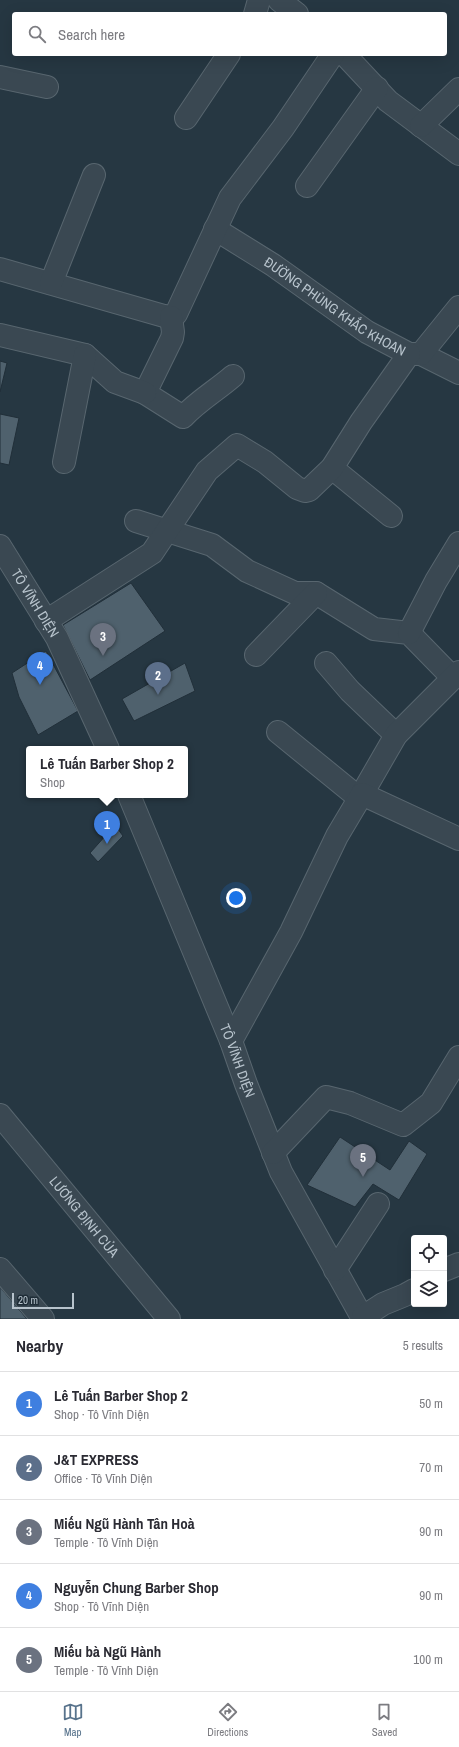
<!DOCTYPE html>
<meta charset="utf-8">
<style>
:root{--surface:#fff;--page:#f2f2f3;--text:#2b2b33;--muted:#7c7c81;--line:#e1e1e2;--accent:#58738c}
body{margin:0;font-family:"Archivo Narrow",sans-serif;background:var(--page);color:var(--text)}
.controls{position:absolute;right:12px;bottom:12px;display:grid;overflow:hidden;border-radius:4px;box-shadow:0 4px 16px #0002}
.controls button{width:36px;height:36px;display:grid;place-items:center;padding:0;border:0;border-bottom:1px solid var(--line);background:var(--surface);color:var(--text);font:20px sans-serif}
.scale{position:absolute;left:12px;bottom:10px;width:62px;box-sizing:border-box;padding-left:4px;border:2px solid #b7c3cc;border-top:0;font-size:11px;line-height:14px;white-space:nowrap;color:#b7c3cc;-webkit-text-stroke:3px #1f2d37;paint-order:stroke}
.you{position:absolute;left:236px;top:898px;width:14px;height:14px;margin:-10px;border:3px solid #fff;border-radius:50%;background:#1a73e8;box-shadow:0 0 0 6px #1a73e833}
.badge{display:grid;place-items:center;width:26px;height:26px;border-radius:50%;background:var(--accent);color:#fff;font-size:13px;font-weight:700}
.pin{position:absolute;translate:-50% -33px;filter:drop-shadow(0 1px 2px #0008)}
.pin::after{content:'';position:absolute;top:21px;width:14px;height:12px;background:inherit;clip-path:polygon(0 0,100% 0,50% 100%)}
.popup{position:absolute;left:26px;top:746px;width:162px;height:52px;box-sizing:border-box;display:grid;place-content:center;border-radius:4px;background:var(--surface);filter:drop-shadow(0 1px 3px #0005);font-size:13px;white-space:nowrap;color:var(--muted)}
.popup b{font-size:15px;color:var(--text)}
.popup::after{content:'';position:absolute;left:50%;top:100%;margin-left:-8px;border:8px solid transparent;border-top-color:var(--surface)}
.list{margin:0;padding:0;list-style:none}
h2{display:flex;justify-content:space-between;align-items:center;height:52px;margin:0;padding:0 16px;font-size:17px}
h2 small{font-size:13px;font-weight:400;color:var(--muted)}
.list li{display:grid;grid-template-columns:26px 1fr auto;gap:12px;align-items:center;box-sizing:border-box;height:64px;padding:0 16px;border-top:1px solid var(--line)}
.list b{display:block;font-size:15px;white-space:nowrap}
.list p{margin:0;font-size:13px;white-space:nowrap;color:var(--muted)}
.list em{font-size:13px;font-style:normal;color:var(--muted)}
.icon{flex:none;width:22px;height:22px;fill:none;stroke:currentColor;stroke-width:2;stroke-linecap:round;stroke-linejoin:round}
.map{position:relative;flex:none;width:459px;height:1319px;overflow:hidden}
.search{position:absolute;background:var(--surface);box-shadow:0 4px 16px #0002;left:12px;right:12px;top:12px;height:44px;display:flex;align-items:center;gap:10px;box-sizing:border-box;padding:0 14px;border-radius:4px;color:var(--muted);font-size:15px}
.sheet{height:372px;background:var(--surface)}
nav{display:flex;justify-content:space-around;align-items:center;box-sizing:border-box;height:56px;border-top:1px solid var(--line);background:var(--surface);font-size:11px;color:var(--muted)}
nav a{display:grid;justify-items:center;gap:2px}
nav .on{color:var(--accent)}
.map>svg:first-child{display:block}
.building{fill:#4f616d;stroke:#212f39}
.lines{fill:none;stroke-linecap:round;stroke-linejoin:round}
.minor-casing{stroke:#58666f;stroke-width:24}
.minor{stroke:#3a4852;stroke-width:22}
.labels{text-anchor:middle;stroke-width:3;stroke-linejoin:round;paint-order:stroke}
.street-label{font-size:14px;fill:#b7c3cc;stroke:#1f2d37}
</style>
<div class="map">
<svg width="459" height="1319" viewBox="0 0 459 1319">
<rect width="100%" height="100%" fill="#263742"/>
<path class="building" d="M 0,361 L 7,363 L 0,392 Z
M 0,414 L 19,418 L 9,465 L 0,463 Z
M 131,583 L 165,631 L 90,680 L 63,625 Z
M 46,651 L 78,711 L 38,735 L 19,697 L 12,673 Z
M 185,663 L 195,691 L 134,721 L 122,699 Z
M 115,825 L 123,836 L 98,862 L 90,853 Z
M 340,1137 L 390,1170 L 409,1141 L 427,1154 L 399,1200 L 373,1184 L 355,1207 L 307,1185 Z
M 0,1287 L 27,1319 L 0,1319 Z"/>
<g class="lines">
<defs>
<g id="minor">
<path d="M 279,0 L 297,14"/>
<path d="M 255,14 L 259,0"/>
<path d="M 344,54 L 388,101 L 459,154"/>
<path d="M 0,77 L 47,87"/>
<path d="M 186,118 L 229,54"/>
<path d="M 421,126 L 459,89"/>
<path d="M 307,186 L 377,88"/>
<path id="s1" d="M 215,229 L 273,265 L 367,332 L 409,354 L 421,354 L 459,373"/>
<path d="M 0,269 L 164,316 L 171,317 L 176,314 L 230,198 L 283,128 L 333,54"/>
<path d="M 51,283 L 94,175"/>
<path d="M 171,317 L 173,332 L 172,338 L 145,393 L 183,417 C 198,401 217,390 233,376"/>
<path d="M 0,335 L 85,355 L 115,382 L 145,393"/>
<path d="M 421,354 L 459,307"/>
<path d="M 64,462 L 85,355"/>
<path d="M 332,468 L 391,516"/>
<path d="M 136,521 L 212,545 L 247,571 L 295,593 L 316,593 L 374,629 L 409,633 L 453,678"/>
<path id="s2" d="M 0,546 L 57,638 L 108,749"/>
<path d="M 46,621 L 152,553 L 207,471 L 237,445 L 265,462 L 297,488 L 305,491 L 309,490 L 332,468 L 361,422 L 409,354"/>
<path d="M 409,633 L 436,581 L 459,543"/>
<path d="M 256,655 L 316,593"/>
<path d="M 326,663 L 350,691 L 396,735"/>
<path d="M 278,732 L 359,798"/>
<path d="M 362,794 L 396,735 L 459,672"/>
<path id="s3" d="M 129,795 L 231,1041 L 246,1084 L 281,1172 L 363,1319"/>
<path d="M 231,1041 L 291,932 L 337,836 L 362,794 L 459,839"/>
<path id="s4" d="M 0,1115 L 169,1319"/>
<path d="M 273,1153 L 326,1097 L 350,1103 L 403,1125 L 431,1103 L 459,1057"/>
<path d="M 0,1269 L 43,1319"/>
<path d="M 335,1270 L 378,1204"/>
<path d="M 444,1270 L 459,1264"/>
<path d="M 363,1317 L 383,1304 L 405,1295 L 414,1290"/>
</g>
</defs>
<use href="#minor" class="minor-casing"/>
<use href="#minor" class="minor"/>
</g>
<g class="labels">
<g class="street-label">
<text dy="5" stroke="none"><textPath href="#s1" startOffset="143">ĐƯỜNG PHÙNG KHẮC KHOAN</textPath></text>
<text dy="5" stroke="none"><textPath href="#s2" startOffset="67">TÔ VĨNH DIỆN</textPath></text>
<text dy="5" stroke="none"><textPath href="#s3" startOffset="287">TÔ VĨNH DIỆN</textPath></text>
<text dy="5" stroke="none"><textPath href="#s4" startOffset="132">LƯƠNG ĐỊNH CỦA</textPath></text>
</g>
</g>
</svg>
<div class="controls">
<button><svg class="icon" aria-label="locate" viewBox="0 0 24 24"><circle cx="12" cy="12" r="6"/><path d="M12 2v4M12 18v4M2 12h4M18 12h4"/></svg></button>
<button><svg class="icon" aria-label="layers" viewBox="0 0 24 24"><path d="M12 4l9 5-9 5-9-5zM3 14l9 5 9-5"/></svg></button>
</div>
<div class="scale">20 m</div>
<div class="you"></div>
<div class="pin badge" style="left:107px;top:844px;background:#3f7fe0">1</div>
<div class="popup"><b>Lê Tuấn Barber Shop 2</b>Shop</div>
<div class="pin badge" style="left:158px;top:695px;background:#5c6f8a">2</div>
<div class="pin badge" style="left:103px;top:656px;background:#6b7280">3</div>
<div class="pin badge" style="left:40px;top:685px;background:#3f7fe0">4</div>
<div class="pin badge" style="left:363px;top:1177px;background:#6b7280">5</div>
<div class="search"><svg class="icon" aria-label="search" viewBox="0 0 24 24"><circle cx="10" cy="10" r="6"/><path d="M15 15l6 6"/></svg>Search here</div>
</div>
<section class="sheet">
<h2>Nearby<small>5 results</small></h2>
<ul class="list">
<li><span class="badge" style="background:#3f7fe0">1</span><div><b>Lê Tuấn Barber Shop 2</b><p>Shop · Tô Vĩnh Diện</p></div><em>50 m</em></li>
<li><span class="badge" style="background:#5c6f8a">2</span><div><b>J&amp;T EXPRESS</b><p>Office · Tô Vĩnh Diện</p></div><em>70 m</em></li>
<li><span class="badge" style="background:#6b7280">3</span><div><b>Miếu Ngũ Hành Tân Hoà</b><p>Temple · Tô Vĩnh Diện</p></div><em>90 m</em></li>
<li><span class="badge" style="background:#3f7fe0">4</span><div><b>Nguyễn Chung Barber Shop</b><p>Shop · Tô Vĩnh Diện</p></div><em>90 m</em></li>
<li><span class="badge" style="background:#6b7280">5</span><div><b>Miếu bà Ngũ Hành</b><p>Temple · Tô Vĩnh Diện</p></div><em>100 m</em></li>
</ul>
</section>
<nav>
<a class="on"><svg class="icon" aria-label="map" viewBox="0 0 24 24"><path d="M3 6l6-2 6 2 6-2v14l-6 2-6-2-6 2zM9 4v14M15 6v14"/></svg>Map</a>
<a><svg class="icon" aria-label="directions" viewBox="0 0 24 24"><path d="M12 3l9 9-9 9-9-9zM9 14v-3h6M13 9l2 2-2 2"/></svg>Directions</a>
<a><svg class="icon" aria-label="saved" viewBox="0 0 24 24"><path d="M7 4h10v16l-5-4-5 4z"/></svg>Saved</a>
</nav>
